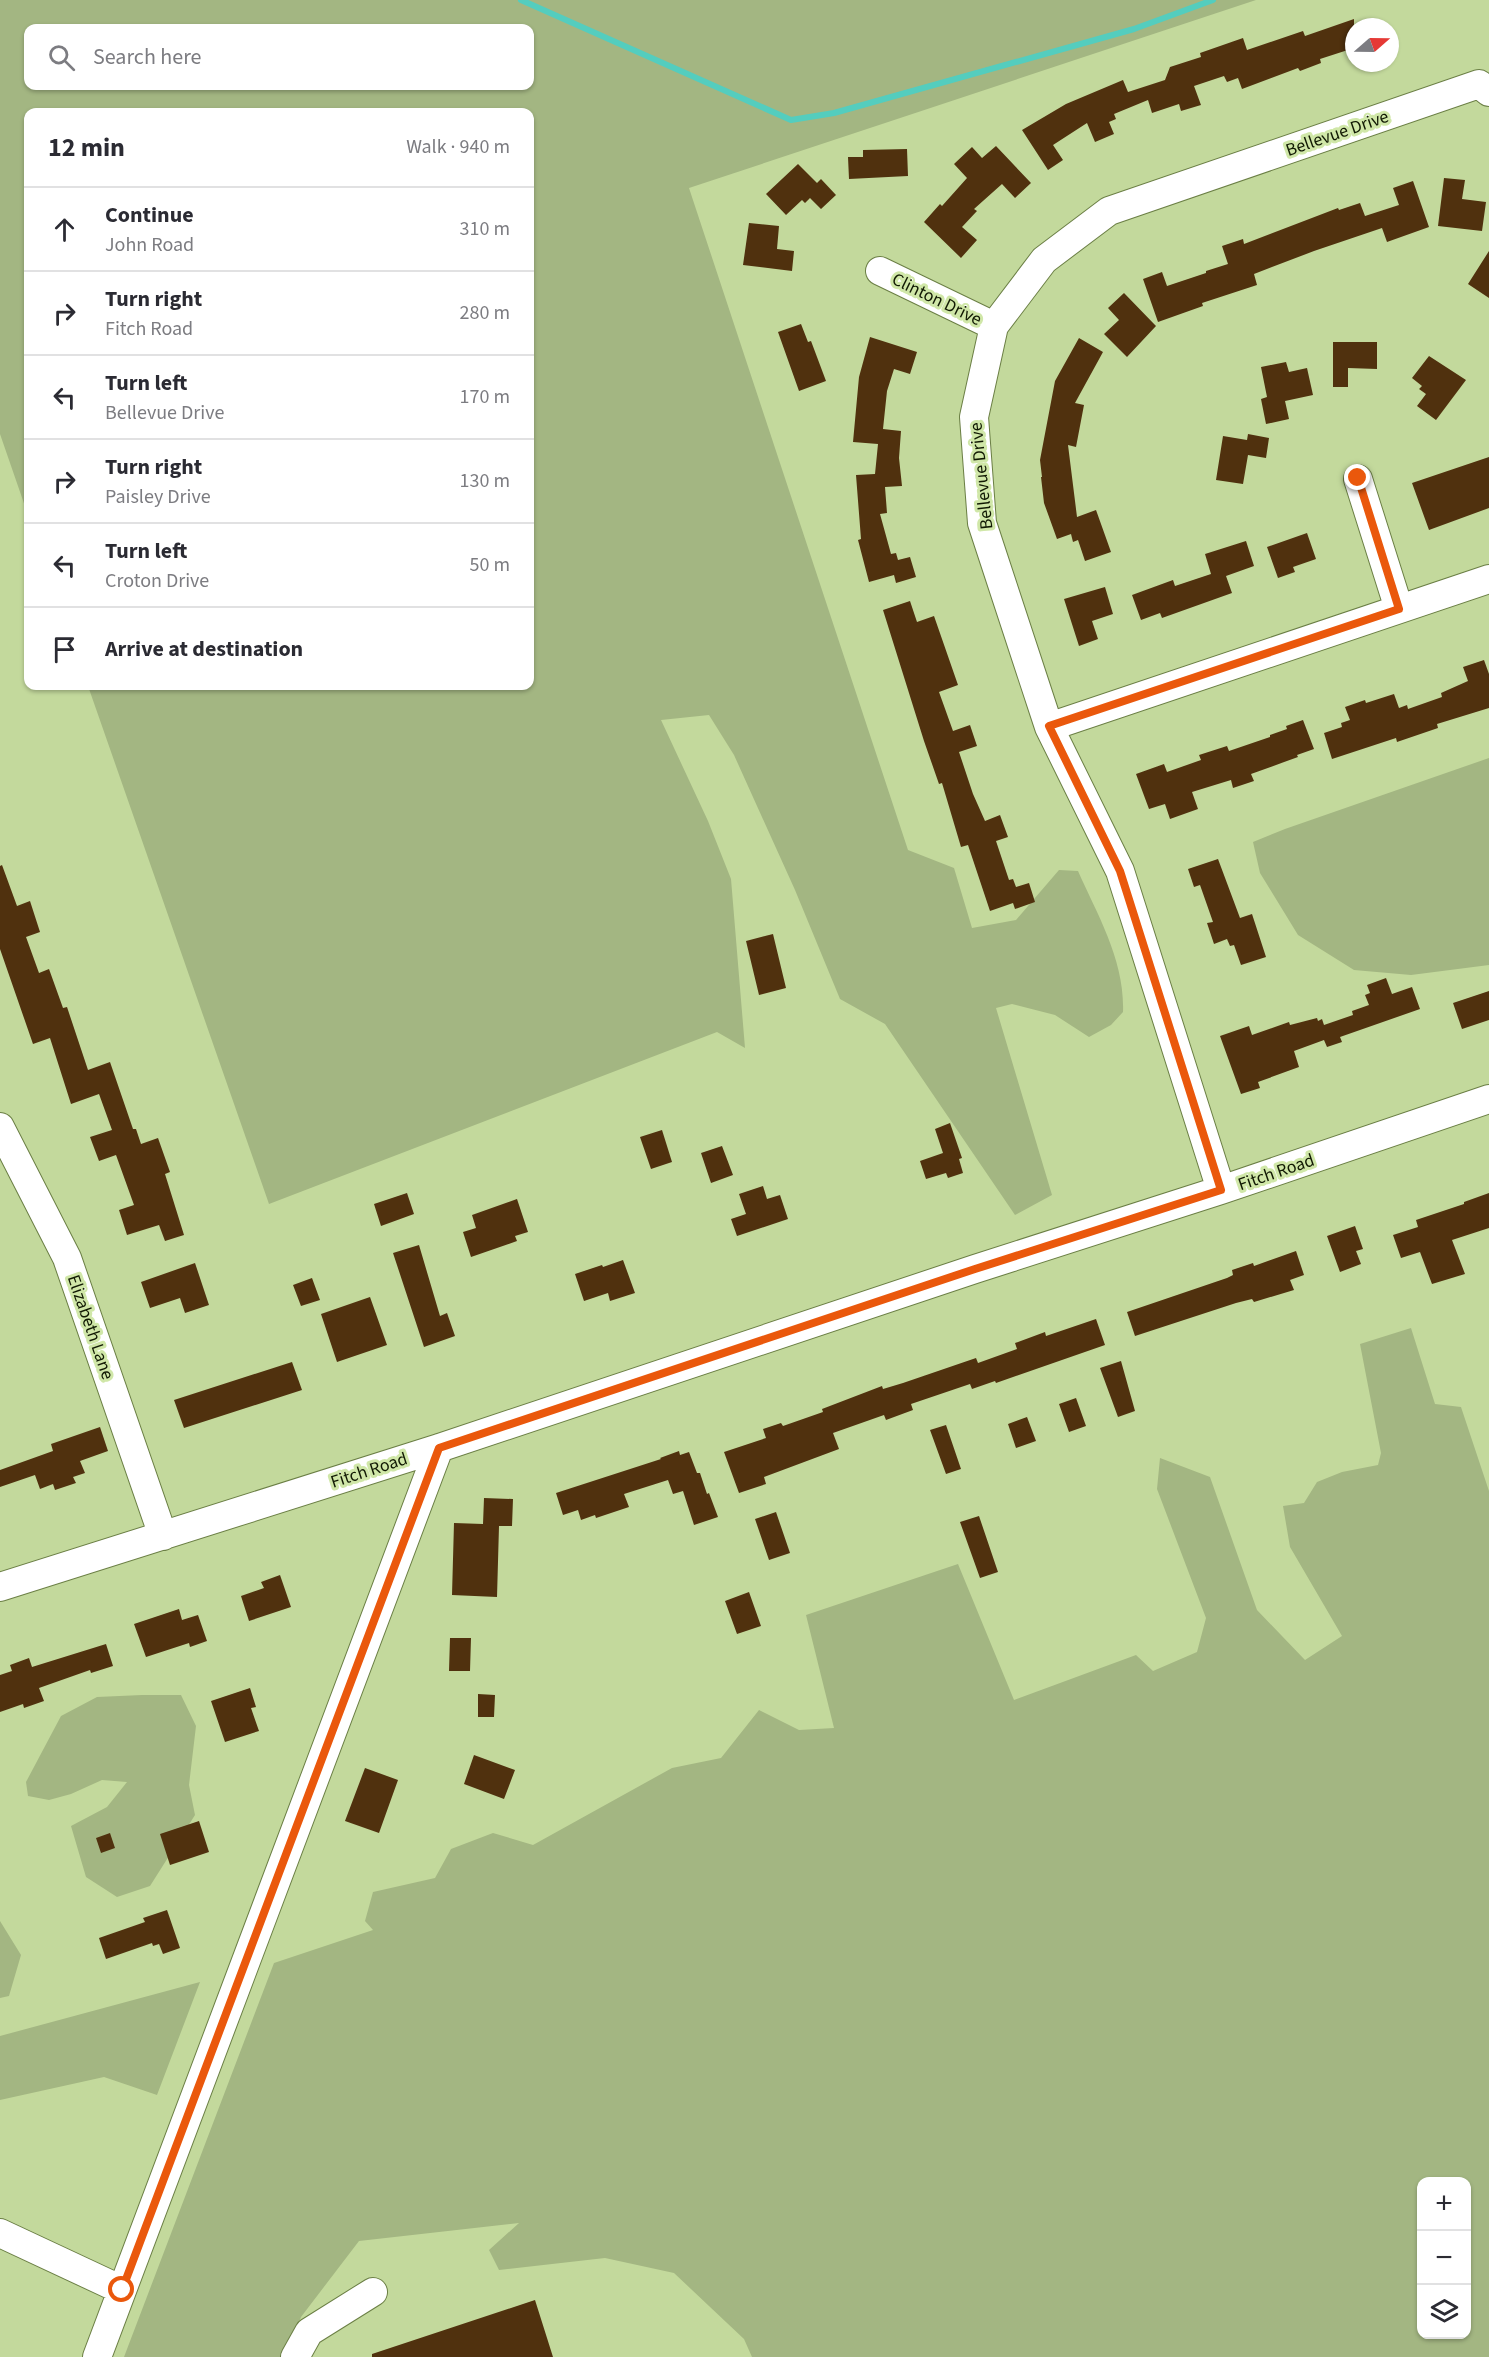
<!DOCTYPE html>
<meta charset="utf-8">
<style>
:root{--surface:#fff;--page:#f7f7f7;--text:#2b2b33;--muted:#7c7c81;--line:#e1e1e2}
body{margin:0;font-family:"Source Sans 3",sans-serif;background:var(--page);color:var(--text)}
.controls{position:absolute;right:18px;bottom:18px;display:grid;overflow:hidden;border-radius:12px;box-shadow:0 2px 4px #0004}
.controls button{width:54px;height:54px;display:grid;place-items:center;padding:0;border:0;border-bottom:2px solid var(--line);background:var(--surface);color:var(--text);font:30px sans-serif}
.compass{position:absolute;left:1345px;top:18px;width:54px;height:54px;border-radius:50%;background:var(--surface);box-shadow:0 2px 4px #0004;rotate:70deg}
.stop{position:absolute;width:18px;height:18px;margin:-14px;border:4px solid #ea580c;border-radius:50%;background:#fff}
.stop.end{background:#ea580c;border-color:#fff;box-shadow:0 2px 6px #0008}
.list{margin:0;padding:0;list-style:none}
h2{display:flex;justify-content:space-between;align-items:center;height:78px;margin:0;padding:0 24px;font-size:26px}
h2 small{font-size:20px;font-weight:400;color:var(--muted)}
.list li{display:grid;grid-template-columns:39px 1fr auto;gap:18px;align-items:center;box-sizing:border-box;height:84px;padding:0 24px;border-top:2px solid var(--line)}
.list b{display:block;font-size:22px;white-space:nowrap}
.list p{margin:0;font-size:20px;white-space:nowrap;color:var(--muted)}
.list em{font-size:20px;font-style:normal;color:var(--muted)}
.icon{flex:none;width:33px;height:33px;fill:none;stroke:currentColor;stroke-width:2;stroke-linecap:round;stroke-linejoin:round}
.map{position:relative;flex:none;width:1489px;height:2357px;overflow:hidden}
.search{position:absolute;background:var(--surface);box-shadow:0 2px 4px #0004;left:24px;top:24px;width:510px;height:66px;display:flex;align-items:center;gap:15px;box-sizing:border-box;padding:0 21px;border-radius:12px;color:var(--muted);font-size:22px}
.panel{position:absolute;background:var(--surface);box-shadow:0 2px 4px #0004;left:24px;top:108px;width:510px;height:582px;border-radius:12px}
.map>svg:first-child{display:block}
.green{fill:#a3b682;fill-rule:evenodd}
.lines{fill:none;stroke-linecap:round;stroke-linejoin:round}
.stream{stroke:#54cdbe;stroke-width:6}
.building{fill:#50310e}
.minor-casing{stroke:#6b7f45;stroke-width:30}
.minor{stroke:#fff;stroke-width:28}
.route{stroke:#ea580c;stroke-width:8}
.labels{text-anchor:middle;stroke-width:6;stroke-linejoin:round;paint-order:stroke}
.street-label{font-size:18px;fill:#111903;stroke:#d0e7a8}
</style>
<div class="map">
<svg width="1489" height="2357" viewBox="0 0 1489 2357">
<rect width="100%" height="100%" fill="#c3d99c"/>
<path class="green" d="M 0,0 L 1256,0 L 689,188 L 908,850 L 954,868 L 972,928 L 1016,920 L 1059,870 L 1078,871 C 1098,916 1125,961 1123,1012 L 1111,1025 L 1089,1037 L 1055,1015 L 1012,1004 L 996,1008 L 1052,1195 L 1015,1215 L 885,1024 L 840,999 L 795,890 L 734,755 L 709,715 L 661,720 L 708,821 L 731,879 L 745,1048 L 717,1032 L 269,1204 L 88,686 L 530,686 L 530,112 L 28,112 L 28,515 L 0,434 ZM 28,28 L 530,28 L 530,86 L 28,86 Z
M 1489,758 L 1489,965 L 1411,975 L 1354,970 L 1298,935 L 1260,873 L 1253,842 L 1285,829 Z
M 1411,1328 L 1435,1404 L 1461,1407 L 1489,1491 L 1489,2357 L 752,2357 L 744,2339 L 674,2273 L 605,2258 L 499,2270 L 489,2250 L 519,2223 L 359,2241 L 301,2317 L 286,2357 L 124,2357 L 274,1963 L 373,1930 L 365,1921 L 373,1892 L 435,1878 L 451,1849 L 493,1833 L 533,1845 L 672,1768 L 721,1758 L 759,1710 L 799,1730 L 834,1728 L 806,1615 L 958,1564 L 1014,1700 L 1136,1655 L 1153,1671 L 1197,1652 L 1206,1618 L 1157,1489 L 1160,1458 L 1210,1477 L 1257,1610 L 1305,1660 L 1342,1636 L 1290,1547 L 1283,1506 L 1304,1503 L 1317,1482 L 1342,1472 L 1378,1465 L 1381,1453 L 1360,1344 ZM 1422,2182 L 1466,2182 L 1466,2334 L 1422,2334 Z
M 142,1695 L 181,1695 L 196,1726 L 189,1785 L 195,1815 L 150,1886 L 117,1897 L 86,1877 L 71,1826 L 107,1807 L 127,1782 L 102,1780 L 71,1794 L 49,1800 L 28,1796 L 26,1782 L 61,1716 L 97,1697 Z
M 0,1921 L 21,1955 L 9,1996 L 0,1998 Z
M 200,1982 L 157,2095 L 104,2077 L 0,2100 L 0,2036 Z"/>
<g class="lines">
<path class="stream" d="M 521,0 L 791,120 L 834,113 L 1134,29 L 1213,0"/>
</g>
<path class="building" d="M 1354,19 L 1354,48 L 1320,59 L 1321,63 L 1300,71 L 1298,68 L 1242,89 L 1238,78 L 1227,82 L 1224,76 L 1194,86 L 1201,105 L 1181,111 L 1179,104 L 1152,113 L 1148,100 L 1114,114 L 1116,119 L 1109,122 L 1114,134 L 1095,142 L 1087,123 L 1053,145 L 1063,160 L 1048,170 L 1022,130 L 1066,104 L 1123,80 L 1128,92 L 1165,80 L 1170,67 L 1201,57 L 1200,53 L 1243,38 L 1247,50 L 1303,31 L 1305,36 Z
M 996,146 L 1031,183 L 1015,198 L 1002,184 L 974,209 L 977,211 L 962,227 L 977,240 L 961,258 L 924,222 L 940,204 L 942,206 L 967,178 L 954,164 L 972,147 L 982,158 Z
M 907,149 L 908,176 L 849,179 L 848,157 L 863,157 L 863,150 Z
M 798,164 L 817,183 L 821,179 L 836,195 L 821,209 L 810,198 L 805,203 L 802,200 L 786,215 L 766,194 Z
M 1444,178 L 1465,180 L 1462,199 L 1486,202 L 1482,231 L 1438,226 Z
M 1413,181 L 1429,227 L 1387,242 L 1382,228 L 1314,251 L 1254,274 L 1257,285 L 1202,303 L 1203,306 L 1158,322 L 1143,279 L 1162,272 L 1167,286 L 1206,273 L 1206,271 L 1228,264 L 1222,246 L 1243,239 L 1244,244 L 1338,208 L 1339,210 L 1360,203 L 1365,216 L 1399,205 L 1393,188 Z
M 749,223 L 779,226 L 777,249 L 794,251 L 792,271 L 743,265 Z
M 1489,251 L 1489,298 L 1468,284 Z
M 1124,293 L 1156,326 L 1127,357 L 1104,334 L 1119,320 L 1108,308 Z
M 801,324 L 808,342 L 811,341 L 826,381 L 799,391 L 778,332 Z
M 870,337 L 917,352 L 910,374 L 894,369 L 887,391 L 883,429 L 901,431 L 899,458 L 902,486 L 885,487 L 887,513 L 880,514 L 891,554 L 896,553 L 898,560 L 910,557 L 916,577 L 896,583 L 894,575 L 869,582 L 858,540 L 861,539 L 856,475 L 875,474 L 878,444 L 853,442 L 859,377 Z
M 1079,338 L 1103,352 L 1075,403 L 1084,405 L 1076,447 L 1068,445 L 1077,517 L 1096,510 L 1111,552 L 1085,561 L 1078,540 L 1073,542 L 1071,534 L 1057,539 L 1044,503 L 1041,477 L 1042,477 L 1040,460 L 1055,381 Z
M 1333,342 L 1377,342 L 1377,369 L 1348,368 L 1348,387 L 1333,387 Z
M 1429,356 L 1466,380 L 1436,420 L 1417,406 L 1426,394 L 1419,389 L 1422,386 L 1412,378 Z
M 1286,362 L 1289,372 L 1307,368 L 1313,395 L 1285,401 L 1289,419 L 1266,424 L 1261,399 L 1267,397 L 1261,367 Z
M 1248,434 L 1269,438 L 1266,458 L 1248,455 L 1243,484 L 1216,480 L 1223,436 L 1247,440 Z
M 1489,457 L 1489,508 L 1429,530 L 1412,483 Z
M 1307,533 L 1316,559 L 1293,567 L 1295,572 L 1278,578 L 1267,547 Z
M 1246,541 L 1254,566 L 1226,576 L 1232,593 L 1162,618 L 1160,613 L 1141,620 L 1132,595 L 1173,580 L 1175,586 L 1211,574 L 1205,554 Z
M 1105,587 L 1113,614 L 1092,621 L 1098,639 L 1079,646 L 1064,599 Z
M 910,601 L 917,622 L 934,616 L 958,685 L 939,692 L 953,731 L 970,725 L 977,746 L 959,752 L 973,794 L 985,821 L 1000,815 L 1008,837 L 996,841 L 1009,880 L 1013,879 L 1016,887 L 1029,883 L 1035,902 L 1015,909 L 1013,903 L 990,911 L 968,845 L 961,847 L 942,783 L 939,784 L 924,741 L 883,610 Z
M 1484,660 L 1489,674 L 1489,708 L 1437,724 L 1438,728 L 1397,742 L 1396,738 L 1332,759 L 1324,733 L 1342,727 L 1341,723 L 1350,720 L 1345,707 L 1365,700 L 1366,703 L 1394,694 L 1399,708 L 1407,705 L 1408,709 L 1442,697 L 1441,693 L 1468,681 L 1463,667 Z
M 1303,720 L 1314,749 L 1297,755 L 1298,757 L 1251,774 L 1254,781 L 1233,788 L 1231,780 L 1192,792 L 1198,809 L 1170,819 L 1165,804 L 1149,809 L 1136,774 L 1164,764 L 1167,772 L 1201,760 L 1199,755 L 1227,746 L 1229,751 L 1270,737 L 1270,735 L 1287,729 L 1286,726 Z
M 1218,859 L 1240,918 L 1252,914 L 1266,957 L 1241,965 L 1234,945 L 1230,946 L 1227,939 L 1214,944 L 1207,923 L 1213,922 L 1200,885 L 1194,887 L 1188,869 Z
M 2,865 L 17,906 L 30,901 L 40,932 L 26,937 L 39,973 L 49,969 L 63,1008 L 67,1007 L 88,1070 L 110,1062 L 133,1129 L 136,1129 L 141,1144 L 158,1138 L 170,1172 L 165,1174 L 184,1235 L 165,1241 L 159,1225 L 127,1235 L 119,1210 L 134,1205 L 116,1155 L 99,1161 L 90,1137 L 112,1130 L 99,1094 L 71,1104 L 50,1038 L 33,1044 L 0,949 L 0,866 Z
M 773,934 L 786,988 L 759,995 L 746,941 Z
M 1386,978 L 1392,994 L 1412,987 L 1420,1009 L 1340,1037 L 1342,1042 L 1327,1047 L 1324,1040 L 1294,1051 L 1299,1067 L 1258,1082 L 1260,1088 L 1241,1094 L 1220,1036 L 1249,1026 L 1252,1035 L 1289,1022 L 1290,1025 L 1317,1018 L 1318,1021 L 1322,1019 L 1324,1025 L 1353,1015 L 1352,1011 L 1369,1005 L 1365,995 L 1370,993 L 1367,985 Z
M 1489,991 L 1489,1020 L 1462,1029 L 1453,1003 Z
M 950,1123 L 962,1158 L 959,1159 L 963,1173 L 948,1178 L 946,1173 L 926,1179 L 920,1161 L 943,1153 L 935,1129 Z
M 662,1130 L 672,1162 L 651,1169 L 640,1137 Z
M 722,1146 L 733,1175 L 711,1183 L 701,1153 Z
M 763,1186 L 767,1199 L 780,1195 L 788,1219 L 737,1236 L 731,1219 L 746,1214 L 739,1194 Z
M 407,1193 L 414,1214 L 381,1226 L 374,1204 Z
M 1489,1193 L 1489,1228 L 1452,1240 L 1465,1274 L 1432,1284 L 1420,1252 L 1401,1258 L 1393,1235 L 1418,1227 L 1416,1220 L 1464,1204 L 1464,1202 Z
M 517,1199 L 528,1232 L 515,1236 L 517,1241 L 471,1257 L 463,1232 L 476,1228 L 472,1215 Z
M 1355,1226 L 1363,1249 L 1356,1251 L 1361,1264 L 1340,1272 L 1327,1236 Z
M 419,1245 L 440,1316 L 447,1313 L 455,1336 L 424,1347 L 393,1253 Z
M 1296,1251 L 1304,1275 L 1290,1280 L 1294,1290 L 1254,1302 L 1252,1299 L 1236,1303 L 1135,1336 L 1127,1312 L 1227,1278 L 1233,1275 L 1232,1270 L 1253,1263 L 1254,1266 Z
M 623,1260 L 635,1293 L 610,1301 L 608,1293 L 584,1301 L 575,1274 L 602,1265 L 603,1267 Z
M 195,1263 L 209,1305 L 185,1313 L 180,1298 L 150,1308 L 141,1282 Z
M 312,1278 L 320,1300 L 301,1306 L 293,1285 Z
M 370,1297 L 387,1345 L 337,1362 L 321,1314 Z
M 1096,1319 L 1105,1345 L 996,1383 L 995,1381 L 972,1389 L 970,1384 L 911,1404 L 913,1410 L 886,1420 L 884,1415 L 833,1433 L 839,1449 L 764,1477 L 766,1484 L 739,1493 L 724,1452 L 766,1438 L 763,1429 L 781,1423 L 783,1426 L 823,1412 L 822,1409 L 882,1386 L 883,1389 L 903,1383 L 976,1358 L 978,1363 L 1017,1349 L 1015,1343 L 1045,1332 L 1046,1336 Z
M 1121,1361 L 1135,1411 L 1118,1417 L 1100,1368 Z
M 292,1362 L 302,1390 L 184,1428 L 174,1400 Z
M 1076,1398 L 1086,1426 L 1069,1432 L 1059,1404 Z
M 1027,1417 L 1036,1441 L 1016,1448 L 1008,1424 Z
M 946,1425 L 961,1469 L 946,1474 L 930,1430 Z
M 100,1427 L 108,1451 L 80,1461 L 85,1473 L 73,1477 L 76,1483 L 55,1490 L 53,1484 L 40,1489 L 35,1475 L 0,1487 L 0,1470 L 53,1451 L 51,1444 Z
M 679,1451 L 680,1455 L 689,1452 L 697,1473 L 700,1473 L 707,1494 L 709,1493 L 718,1517 L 694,1525 L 683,1491 L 673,1494 L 668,1480 L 624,1494 L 629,1507 L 596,1518 L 595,1515 L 581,1520 L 578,1510 L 563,1515 L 556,1493 L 661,1459 L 660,1458 Z
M 484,1498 L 513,1499 L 512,1526 L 499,1526 L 497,1597 L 452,1595 L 454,1523 L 483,1524 Z
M 776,1512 L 790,1553 L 769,1560 L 755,1519 Z
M 979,1516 L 998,1572 L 980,1578 L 960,1522 Z
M 280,1575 L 291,1607 L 249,1621 L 241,1596 L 264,1588 L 261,1582 Z
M 749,1592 L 761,1626 L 737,1634 L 725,1601 Z
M 179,1609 L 182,1620 L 198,1615 L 207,1641 L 190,1647 L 189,1643 L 146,1657 L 134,1624 Z
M 450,1638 L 471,1638 L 470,1671 L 449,1671 Z
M 106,1644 L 113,1666 L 91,1673 L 90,1670 L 39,1688 L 44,1701 L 24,1708 L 23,1704 L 0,1712 L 0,1675 L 12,1671 L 10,1665 L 29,1658 L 32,1667 Z
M 250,1688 L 256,1707 L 251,1708 L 259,1731 L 225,1742 L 211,1701 Z
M 478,1694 L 495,1695 L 494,1717 L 478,1717 Z
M 474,1755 L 515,1770 L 504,1799 L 464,1784 Z
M 365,1768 L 398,1780 L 379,1833 L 345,1821 Z
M 199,1821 L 209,1852 L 170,1865 L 160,1834 Z
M 110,1833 L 115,1848 L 101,1853 L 96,1838 Z
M 167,1910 L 180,1948 L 163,1954 L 159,1944 L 153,1946 L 152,1943 L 106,1959 L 99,1938 L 145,1922 L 143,1918 Z
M 535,2300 L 553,2357 L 372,2357 L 372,2354 Z"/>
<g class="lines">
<defs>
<path id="minor" d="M 880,271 L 994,326
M 1358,479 L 1399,609
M 1049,727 L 1489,579
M 0,1127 L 67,1258 L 163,1536
M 1221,1190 L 1120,871 L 1049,727 L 982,523 L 974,417 L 994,326 L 1044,260 L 1109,211 L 1479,84 L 1489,92
M 0,1587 L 439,1448 L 975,1269 L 1221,1190 L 1489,1099
M 0,2233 L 122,2290
M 97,2357 L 439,1448
M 295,2357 L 309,2332 L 373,2292"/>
</defs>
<use href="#minor" class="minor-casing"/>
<use href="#minor" class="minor"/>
</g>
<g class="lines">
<path class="route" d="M 122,2290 L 439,1448 L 975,1269 L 1221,1190 L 1120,871 L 1049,726 L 1399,609 L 1358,478"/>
</g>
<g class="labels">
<g class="street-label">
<text transform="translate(1337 133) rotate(-19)" y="6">Bellevue Drive</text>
<text transform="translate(937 299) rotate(26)" y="6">Clinton Drive</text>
<text transform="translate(981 476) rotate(-96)" y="6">Bellevue Drive</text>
<text transform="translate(1276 1172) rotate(-19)" y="6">Fitch Road</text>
<text transform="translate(91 1327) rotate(71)" y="6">Elizabeth Lane</text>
<text transform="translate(369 1470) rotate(-18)" y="6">Fitch Road</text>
</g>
</g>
</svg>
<div class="controls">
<button>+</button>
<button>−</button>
<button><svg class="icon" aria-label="layers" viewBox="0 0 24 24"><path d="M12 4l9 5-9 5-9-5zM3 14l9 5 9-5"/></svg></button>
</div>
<svg class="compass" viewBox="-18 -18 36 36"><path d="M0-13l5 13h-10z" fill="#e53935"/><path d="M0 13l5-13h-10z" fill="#7c7c81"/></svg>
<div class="stop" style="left:122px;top:2290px"></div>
<div class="stop end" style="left:1358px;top:478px"></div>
<div class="search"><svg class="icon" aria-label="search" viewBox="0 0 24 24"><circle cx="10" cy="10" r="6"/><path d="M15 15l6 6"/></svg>Search here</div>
<section class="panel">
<h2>12 min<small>Walk · 940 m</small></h2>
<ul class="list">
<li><svg class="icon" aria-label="ahead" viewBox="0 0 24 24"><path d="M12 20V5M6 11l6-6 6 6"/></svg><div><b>Continue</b><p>John Road</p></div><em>310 m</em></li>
<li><svg class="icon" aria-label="right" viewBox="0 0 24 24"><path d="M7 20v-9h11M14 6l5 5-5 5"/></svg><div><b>Turn right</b><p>Fitch Road</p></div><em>280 m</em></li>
<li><svg class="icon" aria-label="left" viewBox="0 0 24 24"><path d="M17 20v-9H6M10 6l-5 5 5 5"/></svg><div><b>Turn left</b><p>Bellevue Drive</p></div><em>170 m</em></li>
<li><svg class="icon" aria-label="right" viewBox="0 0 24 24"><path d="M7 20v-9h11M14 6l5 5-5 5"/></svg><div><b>Turn right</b><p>Paisley Drive</p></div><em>130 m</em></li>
<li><svg class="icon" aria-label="left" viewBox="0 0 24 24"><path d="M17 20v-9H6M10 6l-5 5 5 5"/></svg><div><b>Turn left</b><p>Croton Drive</p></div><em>50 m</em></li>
<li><svg class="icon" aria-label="arrive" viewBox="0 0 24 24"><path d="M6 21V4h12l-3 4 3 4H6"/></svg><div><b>Arrive at destination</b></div></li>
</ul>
</section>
</div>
